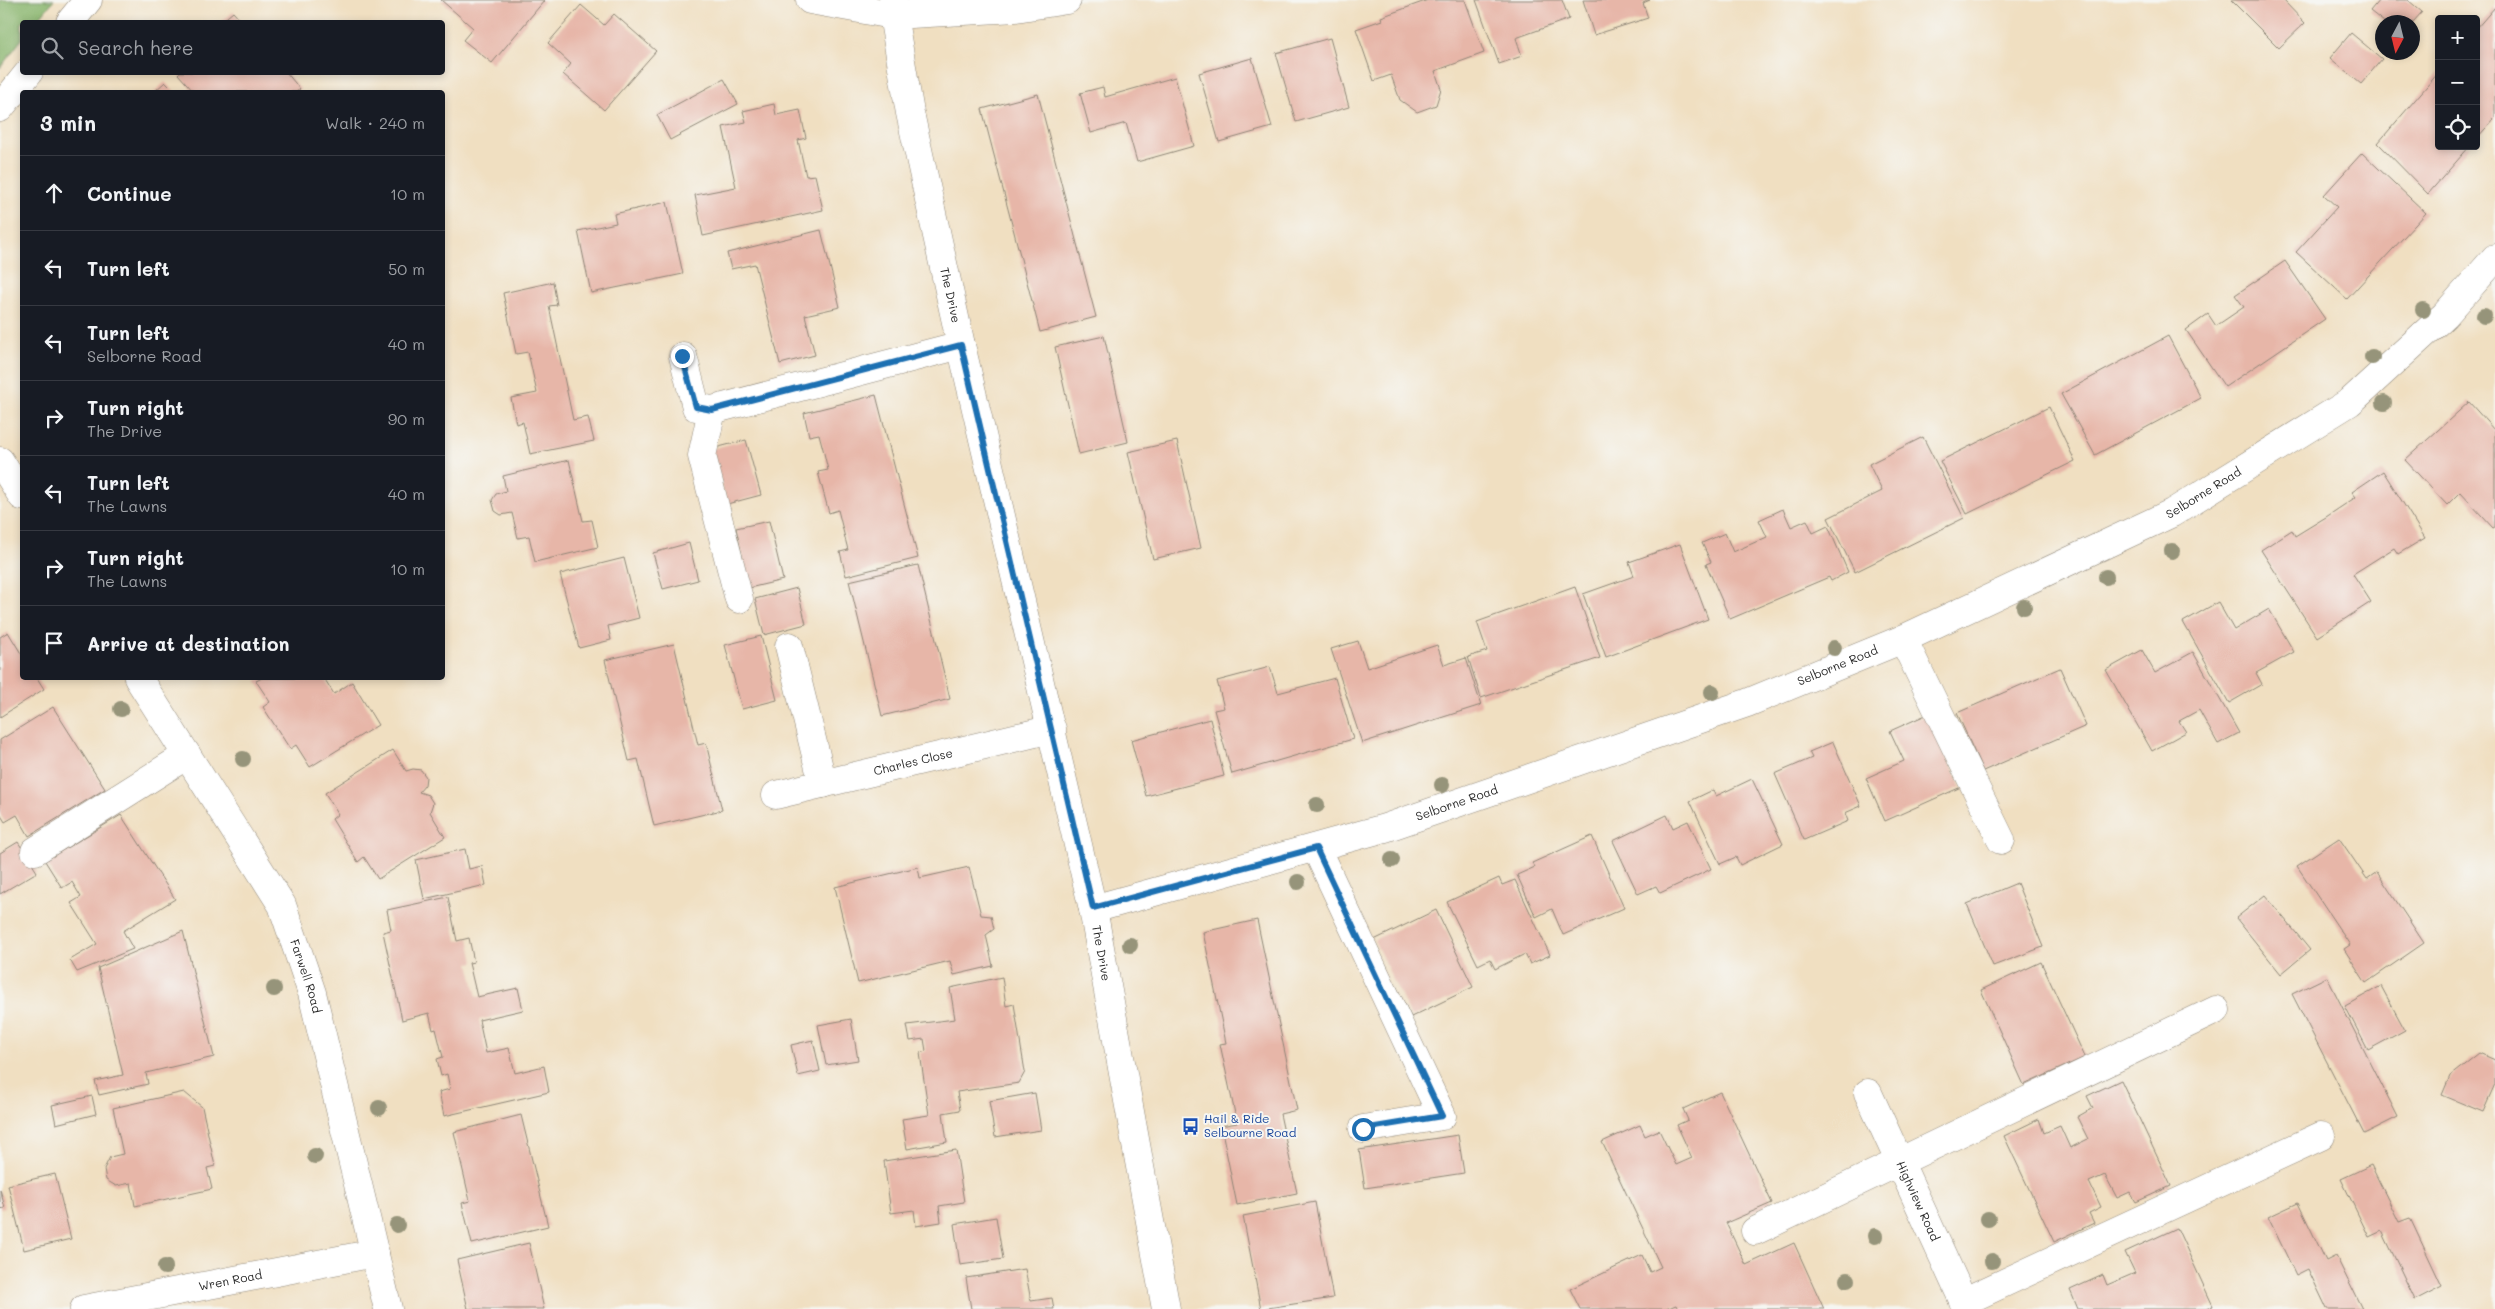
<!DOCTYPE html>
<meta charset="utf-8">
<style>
:root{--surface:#171b24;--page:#242831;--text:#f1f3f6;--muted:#9ea1a6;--line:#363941}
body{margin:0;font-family:Mali,sans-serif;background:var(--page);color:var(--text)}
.controls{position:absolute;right:15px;top:15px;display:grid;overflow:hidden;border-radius:5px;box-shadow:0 2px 8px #0003}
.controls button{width:45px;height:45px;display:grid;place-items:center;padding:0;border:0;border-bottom:1px solid var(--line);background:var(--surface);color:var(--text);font:25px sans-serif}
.compass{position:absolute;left:2375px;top:15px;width:45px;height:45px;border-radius:50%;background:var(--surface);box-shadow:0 2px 8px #0003;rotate:187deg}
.stop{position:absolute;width:15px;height:15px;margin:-11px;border:4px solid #1f6fb2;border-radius:50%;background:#fff}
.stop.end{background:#1f6fb2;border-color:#fff;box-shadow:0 1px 5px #0008}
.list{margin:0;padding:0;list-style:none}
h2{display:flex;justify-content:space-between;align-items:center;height:65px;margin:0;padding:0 20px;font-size:21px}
h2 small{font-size:16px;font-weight:400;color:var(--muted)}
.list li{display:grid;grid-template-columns:32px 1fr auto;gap:15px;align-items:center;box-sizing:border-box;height:75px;padding:0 20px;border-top:1px solid var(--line)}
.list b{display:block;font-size:19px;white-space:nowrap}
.list p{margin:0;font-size:16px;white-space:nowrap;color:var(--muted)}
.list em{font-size:16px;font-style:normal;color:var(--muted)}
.icon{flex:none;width:28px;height:28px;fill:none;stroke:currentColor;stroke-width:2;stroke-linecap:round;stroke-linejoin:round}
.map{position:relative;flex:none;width:2495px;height:1309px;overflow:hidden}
.search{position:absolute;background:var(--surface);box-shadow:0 2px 8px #0003;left:20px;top:20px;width:425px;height:55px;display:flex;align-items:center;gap:12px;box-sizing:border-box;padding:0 18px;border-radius:5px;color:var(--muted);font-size:19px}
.panel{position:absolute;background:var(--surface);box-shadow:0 2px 8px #0003;left:20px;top:90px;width:425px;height:590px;border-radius:5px}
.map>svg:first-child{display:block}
.forest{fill:#8ab66e;stroke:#5a704c}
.building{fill:#e7b6a8}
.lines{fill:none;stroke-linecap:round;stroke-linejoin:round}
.minor-casing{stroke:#8e8576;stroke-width:29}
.minor{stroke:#fff;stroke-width:28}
.tree{fill:#96947a}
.route{stroke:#1f6fb2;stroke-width:6}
.labels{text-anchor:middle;stroke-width:4;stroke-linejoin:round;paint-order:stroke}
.street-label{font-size:12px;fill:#2b2b2b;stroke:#f6f6f2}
.transit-label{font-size:12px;fill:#164399;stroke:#f6f6f2;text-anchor:start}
</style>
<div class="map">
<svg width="2495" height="1309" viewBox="0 0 2495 1309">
<rect width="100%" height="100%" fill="#f6f6f2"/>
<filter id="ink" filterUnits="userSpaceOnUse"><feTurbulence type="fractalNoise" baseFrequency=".02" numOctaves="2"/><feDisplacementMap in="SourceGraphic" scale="10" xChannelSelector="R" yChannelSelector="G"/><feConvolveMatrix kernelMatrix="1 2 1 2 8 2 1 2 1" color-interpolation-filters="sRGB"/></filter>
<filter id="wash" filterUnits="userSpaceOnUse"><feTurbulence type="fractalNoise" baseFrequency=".0096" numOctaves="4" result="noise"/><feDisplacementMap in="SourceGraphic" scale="20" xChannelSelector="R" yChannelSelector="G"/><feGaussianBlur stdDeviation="1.12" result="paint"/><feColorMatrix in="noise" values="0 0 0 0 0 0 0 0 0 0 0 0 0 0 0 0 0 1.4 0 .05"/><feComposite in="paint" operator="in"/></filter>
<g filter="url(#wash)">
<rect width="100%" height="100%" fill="#f0dfc1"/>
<path class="forest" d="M 0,0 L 54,0 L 36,22 L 22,22 L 22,39 L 0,68 Z"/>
<g id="blocks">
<path class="building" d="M 441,0 L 543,0 L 544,1 L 492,63 L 463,40 L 473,28 Z
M 1428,0 L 1465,0 L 1484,53 L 1435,71 L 1441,89 L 1436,105 L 1417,112 L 1400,100 L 1391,75 L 1374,81 L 1356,29 L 1382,20 L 1381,17 Z
M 1476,0 L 1562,0 L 1569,19 L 1516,38 L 1522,56 L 1499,64 Z
M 1583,0 L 1650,0 L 1643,3 L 1648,18 L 1594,35 Z
M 2231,0 L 2283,0 L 2305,23 L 2279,48 Z
M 2379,0 L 2408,0 L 2422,12 L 2413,22 L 2384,22 L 2370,11 Z
M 581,5 L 604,25 L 614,14 L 656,51 L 604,110 L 563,74 L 571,64 L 548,43 Z
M 2495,7 L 2495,118 L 2476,139 L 2476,29 Z
M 233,12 L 242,22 L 221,22 Z
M 2351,33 L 2382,59 L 2361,84 L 2330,58 Z
M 1330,38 L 1349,107 L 1296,122 L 1276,53 Z
M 1252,58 L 1272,127 L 1219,142 L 1199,73 Z
M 180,72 L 286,72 L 300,89 L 296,92 L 194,92 L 178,74 Z
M 2439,72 L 2439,146 L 2470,146 L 2428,194 L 2378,143 Z
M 1175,77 L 1194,146 L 1137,162 L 1126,123 L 1091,133 L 1080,93 L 1103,87 L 1105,97 Z
M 724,79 L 738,104 L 670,140 L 657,115 Z
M 165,82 L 175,92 L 154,92 Z
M 1038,94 L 1096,317 L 1040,332 L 982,109 Z
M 774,104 L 776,115 L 800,110 L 806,138 L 798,140 L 806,176 L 815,175 L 823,210 L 703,236 L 695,195 L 736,187 L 723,127 L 746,122 L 743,111 Z
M 2362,153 L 2426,213 L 2347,299 L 2296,252 L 2337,207 L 2324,195 Z
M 667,202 L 683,274 L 591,293 L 578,231 L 616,223 L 614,214 Z
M 821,230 L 840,307 L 805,315 L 815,355 L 780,364 L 755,264 L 731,269 L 727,253 Z
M 2285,261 L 2325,319 L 2225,387 L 2186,330 L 2208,314 L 2216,326 L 2244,307 L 2235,295 Z
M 553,282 L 557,305 L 549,306 L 573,420 L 588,417 L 594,441 L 530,454 L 523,422 L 516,424 L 511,398 L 537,393 L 528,352 L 516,354 L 503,293 Z
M 1104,336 L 1128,442 L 1079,454 L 1055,347 Z
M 2168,336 L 2201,398 L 2095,455 L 2061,394 Z
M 876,395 L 918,558 L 846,576 L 840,552 L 848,550 L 838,510 L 829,513 L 818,472 L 828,470 L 823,449 L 819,434 L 809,436 L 804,413 Z
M 2469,402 L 2495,431 L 2495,527 L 2493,528 L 2460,492 L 2447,505 L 2405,460 Z
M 2049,407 L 2075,461 L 1967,514 L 1940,461 Z
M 1923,437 L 1964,518 L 1855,572 L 1828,518 L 1882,491 L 1869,464 Z
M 746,440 L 761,495 L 727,504 L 711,449 Z
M 1177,441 L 1201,548 L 1153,559 L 1128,452 Z
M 569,460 L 583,521 L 592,520 L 598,547 L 535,562 L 529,536 L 518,538 L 512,513 L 501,515 L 495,511 L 492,500 L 496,494 L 506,491 L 503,476 Z
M 2383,471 L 2425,538 L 2398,554 L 2394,548 L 2353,574 L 2371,602 L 2317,637 L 2261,550 L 2292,530 L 2295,536 L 2326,517 L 2356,497 L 2352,492 Z
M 1783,509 L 1791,527 L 1807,520 L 1813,533 L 1828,526 L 1848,572 L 1831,581 L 1829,577 L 1730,619 L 1706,564 L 1711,562 L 1702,543 L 1725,533 L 1733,552 L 1767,537 L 1759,520 Z
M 769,521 L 783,580 L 749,588 L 736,528 Z
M 689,543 L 698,580 L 663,589 L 653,553 Z
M 1680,544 L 1708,619 L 1606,657 L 1583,594 L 1634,576 L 1629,562 Z
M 624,558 L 639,618 L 608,626 L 611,640 L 579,648 L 560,574 Z
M 918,565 L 950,699 L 882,716 L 849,581 Z
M 1575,587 L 1600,658 L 1481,698 L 1468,657 L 1487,651 L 1477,622 Z
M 797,588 L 806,624 L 764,635 L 755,599 Z
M 2218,602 L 2234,630 L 2269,609 L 2294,652 L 2256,673 L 2262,684 L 2229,703 L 2183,622 Z
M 8,632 L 22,655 L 22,678 L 37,678 L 44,689 L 0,717 L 0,637 Z
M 761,636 L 777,700 L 742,709 L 725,645 Z
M 1358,641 L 1367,668 L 1437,645 L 1444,665 L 1466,658 L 1481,705 L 1362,743 L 1331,649 Z
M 674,644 L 698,745 L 706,743 L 722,810 L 654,826 L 638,759 L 629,761 L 605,660 Z
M 2142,650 L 2155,673 L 2193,652 L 2239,733 L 2218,744 L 2199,710 L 2179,721 L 2186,732 L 2152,751 L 2106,670 Z
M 1270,667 L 1278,693 L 1335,678 L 1353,739 L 1232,774 L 1214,710 L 1224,708 L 1217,681 Z
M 2060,668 L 2086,726 L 1983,771 L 1957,713 Z
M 262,678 L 324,678 L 334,694 L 352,682 L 378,725 L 310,767 L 296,745 L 290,749 L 263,707 L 270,702 L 256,681 Z
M 53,707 L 105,789 L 29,836 L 17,815 L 5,822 L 0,814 L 0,740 Z
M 1928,714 L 1961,787 L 1885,821 L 1866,778 L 1904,761 L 1890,731 Z
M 1210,719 L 1224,776 L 1146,796 L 1131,740 Z
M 1833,742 L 1861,806 L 1845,813 L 1848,821 L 1804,840 L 1775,774 L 1812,758 L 1809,752 Z
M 393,750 L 406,771 L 413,769 L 421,770 L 426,777 L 425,785 L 419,792 L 428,795 L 433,803 L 430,812 L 445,837 L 378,879 L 364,857 L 358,862 L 332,819 L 338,814 L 325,793 Z
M 1752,779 L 1783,844 L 1740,865 L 1736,857 L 1720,864 L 1690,801 L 1713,790 L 1716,796 Z
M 121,815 L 175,899 L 123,931 L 133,949 L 77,972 L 70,960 L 97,944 L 71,903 L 81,897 L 72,882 L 62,888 L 45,861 Z
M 1667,815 L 1673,828 L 1688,821 L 1711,869 L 1660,893 L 1656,886 L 1638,894 L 1613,841 Z
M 1592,836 L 1624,908 L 1563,935 L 1552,909 L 1536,917 L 1517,875 L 1535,867 L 1532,863 Z
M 2339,838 L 2367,879 L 2377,872 L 2424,943 L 2366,983 L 2344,949 L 2350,945 L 2297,866 Z
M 18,842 L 37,872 L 0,894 L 0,853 Z
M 465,849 L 469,869 L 482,866 L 486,885 L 424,899 L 416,860 Z
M 918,867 L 920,878 L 969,867 L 981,915 L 991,916 L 994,929 L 986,935 L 993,966 L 954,975 L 950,961 L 858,983 L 835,887 Z
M 1499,878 L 1502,885 L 1515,880 L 1550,955 L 1530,964 L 1525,954 L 1495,969 L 1490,959 L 1478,965 L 1447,902 Z
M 2017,883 L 2043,947 L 1993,966 L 1967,904 Z
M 2265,895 L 2310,950 L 2281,974 L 2236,918 Z
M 448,897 L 457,941 L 469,938 L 474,962 L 469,963 L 477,997 L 518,988 L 523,1010 L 479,1020 L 486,1053 L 509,1048 L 515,1073 L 544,1066 L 549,1092 L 444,1116 L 439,1092 L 450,1089 L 447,1074 L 441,1076 L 437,1059 L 443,1057 L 436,1029 L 433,1030 L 429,1013 L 402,1020 L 383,932 L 391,930 L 387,910 Z
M 1436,910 L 1473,987 L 1411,1017 L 1374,940 Z
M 1257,920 L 1297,1110 L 1280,1114 L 1297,1193 L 1237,1205 L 1221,1126 L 1237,1123 L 1220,1044 L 1226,1043 L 1203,932 Z
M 183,931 L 214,1057 L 146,1073 L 148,1084 L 99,1095 L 95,1081 L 123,1075 L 98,968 Z
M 2041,962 L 2085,1057 L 2024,1085 L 1981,990 Z
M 1002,977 L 1006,1006 L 1014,1004 L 1025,1072 L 1019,1083 L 957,1092 L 960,1110 L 943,1113 L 947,1142 L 907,1149 L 902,1119 L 929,1115 L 920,1053 L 926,1051 L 924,1039 L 910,1041 L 907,1025 L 955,1019 L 950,988 Z
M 2327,977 L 2398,1117 L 2364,1134 L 2292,994 Z
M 2381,986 L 2405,1030 L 2368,1050 L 2345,1006 Z
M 851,1019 L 858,1060 L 826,1065 L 818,1025 Z
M 813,1040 L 820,1071 L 798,1076 L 791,1045 Z
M 2479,1053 L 2495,1060 L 2495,1085 L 2483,1112 L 2442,1095 L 2450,1076 Z
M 2121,1080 L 2171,1186 L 2136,1202 L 2130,1192 L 2117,1198 L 2105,1175 L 2089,1182 L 2101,1207 L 2089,1213 L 2094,1223 L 2054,1242 L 2004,1136 L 2039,1119 L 2044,1133 L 2060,1126 L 2070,1148 L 2088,1139 L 2077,1117 L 2093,1108 L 2087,1096 Z
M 184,1092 L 202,1107 L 215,1166 L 207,1168 L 212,1189 L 135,1206 L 131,1183 L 116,1186 L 106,1180 L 104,1169 L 110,1157 L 123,1154 L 113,1108 Z
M 1720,1092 L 1772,1203 L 1726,1223 L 1746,1265 L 1794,1243 L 1824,1309 L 1678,1309 L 1676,1305 L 1666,1309 L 1580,1309 L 1570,1289 L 1642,1255 L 1650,1272 L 1661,1267 L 1602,1142 L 1640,1125 L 1645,1136 L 1659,1130 L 1676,1165 L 1692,1158 L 1677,1125 L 1688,1120 L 1683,1109 Z
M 1035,1093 L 1041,1130 L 995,1137 L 989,1101 Z
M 92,1096 L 96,1114 L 56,1124 L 52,1105 Z
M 521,1115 L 548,1226 L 472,1244 L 462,1203 L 470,1201 L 454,1132 Z
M 1458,1135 L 1464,1173 L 1365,1188 L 1359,1150 Z
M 956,1150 L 964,1202 L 939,1206 L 941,1222 L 916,1226 L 914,1210 L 891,1213 L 884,1161 Z
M 2371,1165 L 2399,1222 L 2410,1218 L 2442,1286 L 2415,1300 L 2382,1231 L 2369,1237 L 2341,1179 Z
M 55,1174 L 71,1239 L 24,1250 L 8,1185 Z
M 0,1189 L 5,1208 L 0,1209 Z
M 1315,1202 L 1333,1298 L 1261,1309 L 1243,1216 Z
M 2298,1203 L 2326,1261 L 2336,1256 L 2362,1309 L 2327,1309 L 2308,1269 L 2296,1275 L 2268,1217 Z
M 996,1217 L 1003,1259 L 960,1265 L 954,1224 Z
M 2177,1228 L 2213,1306 L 2206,1309 L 2078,1309 L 2070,1290 L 2103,1275 L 2107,1285 L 2135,1273 L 2125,1252 Z
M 529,1243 L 544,1309 L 468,1309 L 457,1260 Z
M 1025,1269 L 1031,1301 L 1052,1298 L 1054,1309 L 971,1309 L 966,1278 Z"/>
</g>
</g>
<g filter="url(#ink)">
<use href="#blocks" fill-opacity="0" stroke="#8e8576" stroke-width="1"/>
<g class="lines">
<defs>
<g id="minor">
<path d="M 810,0 L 893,15 L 1016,8 L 1067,0"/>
<path id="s1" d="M 893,0 L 893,15 L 910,113 L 961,345 L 1093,909 L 1166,1309"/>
<path d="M 70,22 L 88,0"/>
<path d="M 0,108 L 29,72"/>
<path d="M 683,356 L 696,407 L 712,410 L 961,345"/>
<path d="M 712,410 L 702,456 L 739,599"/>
<path d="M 0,461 L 22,496"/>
<path d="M 1903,639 L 2001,840"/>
<path d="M 789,646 L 823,784"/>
<path id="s2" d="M 138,678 L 282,905 L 312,993 L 388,1309"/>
<path id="s3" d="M 776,795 L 1052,729"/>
<path d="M 1316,848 L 1442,1116 L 1363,1129"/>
<path d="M 35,851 L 187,755"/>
<path id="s4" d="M 1093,909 L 1385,828 L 1747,703 L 1903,639 L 2172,513 L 2350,402 L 2445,315 L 2495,258"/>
<path id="s5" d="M 1868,1093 L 1967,1309"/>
<path d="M 1755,1231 L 2216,1010"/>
<path d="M 1963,1302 L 2321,1136"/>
<path id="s6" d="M 84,1309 L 375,1253"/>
</g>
</defs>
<use href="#minor" class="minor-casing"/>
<use href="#minor" class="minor"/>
</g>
<g class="tree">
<circle cx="2423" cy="310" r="8"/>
<circle cx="2484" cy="316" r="8"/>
<circle cx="2372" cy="357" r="8"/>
<circle cx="2384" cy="403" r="8"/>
<circle cx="2172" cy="551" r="8"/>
<circle cx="2106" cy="577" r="8"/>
<circle cx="2024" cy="607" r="8"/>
<circle cx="1834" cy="648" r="8"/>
<circle cx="1712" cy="692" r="8"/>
<circle cx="121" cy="709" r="8"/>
<circle cx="243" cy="759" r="8"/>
<circle cx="1442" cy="785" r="8"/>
<circle cx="1317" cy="805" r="8"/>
<circle cx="1392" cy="860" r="8"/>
<circle cx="1298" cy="882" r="8"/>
<circle cx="1130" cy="945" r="8"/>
<circle cx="274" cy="989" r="8"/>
<circle cx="379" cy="1108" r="8"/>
<circle cx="315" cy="1156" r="8"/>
<circle cx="1988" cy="1219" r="8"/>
<circle cx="397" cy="1225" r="8"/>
<circle cx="1875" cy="1236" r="8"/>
<circle cx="1992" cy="1261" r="8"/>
<circle cx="165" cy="1267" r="8"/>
<circle cx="1847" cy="1280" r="8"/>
</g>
</g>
<g class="lines" filter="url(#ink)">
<path class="route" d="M 682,356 L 696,407 L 712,410 L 961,345 L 1093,908 L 1316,848 L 1442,1116 L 1363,1129"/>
</g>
<defs>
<symbol id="bus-bare" viewBox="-9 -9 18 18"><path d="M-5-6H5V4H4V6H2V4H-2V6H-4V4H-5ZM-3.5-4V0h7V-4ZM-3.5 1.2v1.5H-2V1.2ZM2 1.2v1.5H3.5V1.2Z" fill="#1a4fb4" stroke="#f6f6f2" stroke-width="2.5" paint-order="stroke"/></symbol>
</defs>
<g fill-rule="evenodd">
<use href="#bus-bare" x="1178" y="1114" width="25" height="25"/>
</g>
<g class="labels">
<g class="street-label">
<text dy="4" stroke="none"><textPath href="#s1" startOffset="301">The Drive</textPath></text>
<text dy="4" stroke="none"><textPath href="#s4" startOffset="1189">Selborne Road</textPath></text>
<text dy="4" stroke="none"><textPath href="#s4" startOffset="784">Selborne Road</textPath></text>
<text dy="4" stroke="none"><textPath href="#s3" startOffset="141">Charles Close</textPath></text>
<text dy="4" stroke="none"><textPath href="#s4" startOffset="379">Selborne Road</textPath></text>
<text dy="4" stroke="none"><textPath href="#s1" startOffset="976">The Drive</textPath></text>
<text dy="4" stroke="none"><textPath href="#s2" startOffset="344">Farwell Road</textPath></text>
<text dy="4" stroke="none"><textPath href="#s5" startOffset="119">Highview Road</textPath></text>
<text dy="4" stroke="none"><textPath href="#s6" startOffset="149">Wren Road</textPath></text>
</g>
<g class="transit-label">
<text x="1204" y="1123">Hail &amp; Ride<tspan x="1204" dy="14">Selbourne Road</tspan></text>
</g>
</g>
</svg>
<div class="controls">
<button>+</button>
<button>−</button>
<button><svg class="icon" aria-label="locate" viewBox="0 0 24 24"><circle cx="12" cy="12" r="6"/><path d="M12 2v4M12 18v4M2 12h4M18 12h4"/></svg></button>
</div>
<svg class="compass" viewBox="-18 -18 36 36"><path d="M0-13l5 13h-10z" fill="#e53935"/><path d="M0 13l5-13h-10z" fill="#9ea1a6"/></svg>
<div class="stop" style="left:1363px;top:1129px"></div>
<div class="stop end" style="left:682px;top:356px"></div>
<div class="search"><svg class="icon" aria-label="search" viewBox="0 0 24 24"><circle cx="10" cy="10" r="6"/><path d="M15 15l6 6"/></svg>Search here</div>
<section class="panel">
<h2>3 min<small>Walk · 240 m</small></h2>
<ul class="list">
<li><svg class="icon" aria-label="ahead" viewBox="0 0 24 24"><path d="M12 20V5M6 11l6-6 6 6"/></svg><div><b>Continue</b></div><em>10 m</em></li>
<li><svg class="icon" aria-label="left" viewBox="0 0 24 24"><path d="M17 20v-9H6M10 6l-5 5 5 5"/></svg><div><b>Turn left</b></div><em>50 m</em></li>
<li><svg class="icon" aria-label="left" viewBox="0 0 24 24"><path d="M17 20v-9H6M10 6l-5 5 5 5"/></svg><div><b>Turn left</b><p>Selborne Road</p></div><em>40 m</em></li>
<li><svg class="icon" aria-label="right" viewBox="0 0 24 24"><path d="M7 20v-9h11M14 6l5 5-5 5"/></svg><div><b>Turn right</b><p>The Drive</p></div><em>90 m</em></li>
<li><svg class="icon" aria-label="left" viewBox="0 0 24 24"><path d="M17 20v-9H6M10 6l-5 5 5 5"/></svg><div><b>Turn left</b><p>The Lawns</p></div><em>40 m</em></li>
<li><svg class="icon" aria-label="right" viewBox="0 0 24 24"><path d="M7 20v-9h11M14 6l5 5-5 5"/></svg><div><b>Turn right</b><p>The Lawns</p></div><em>10 m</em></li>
<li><svg class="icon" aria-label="arrive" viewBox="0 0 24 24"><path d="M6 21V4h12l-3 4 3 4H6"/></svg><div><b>Arrive at destination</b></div></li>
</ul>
</section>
</div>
